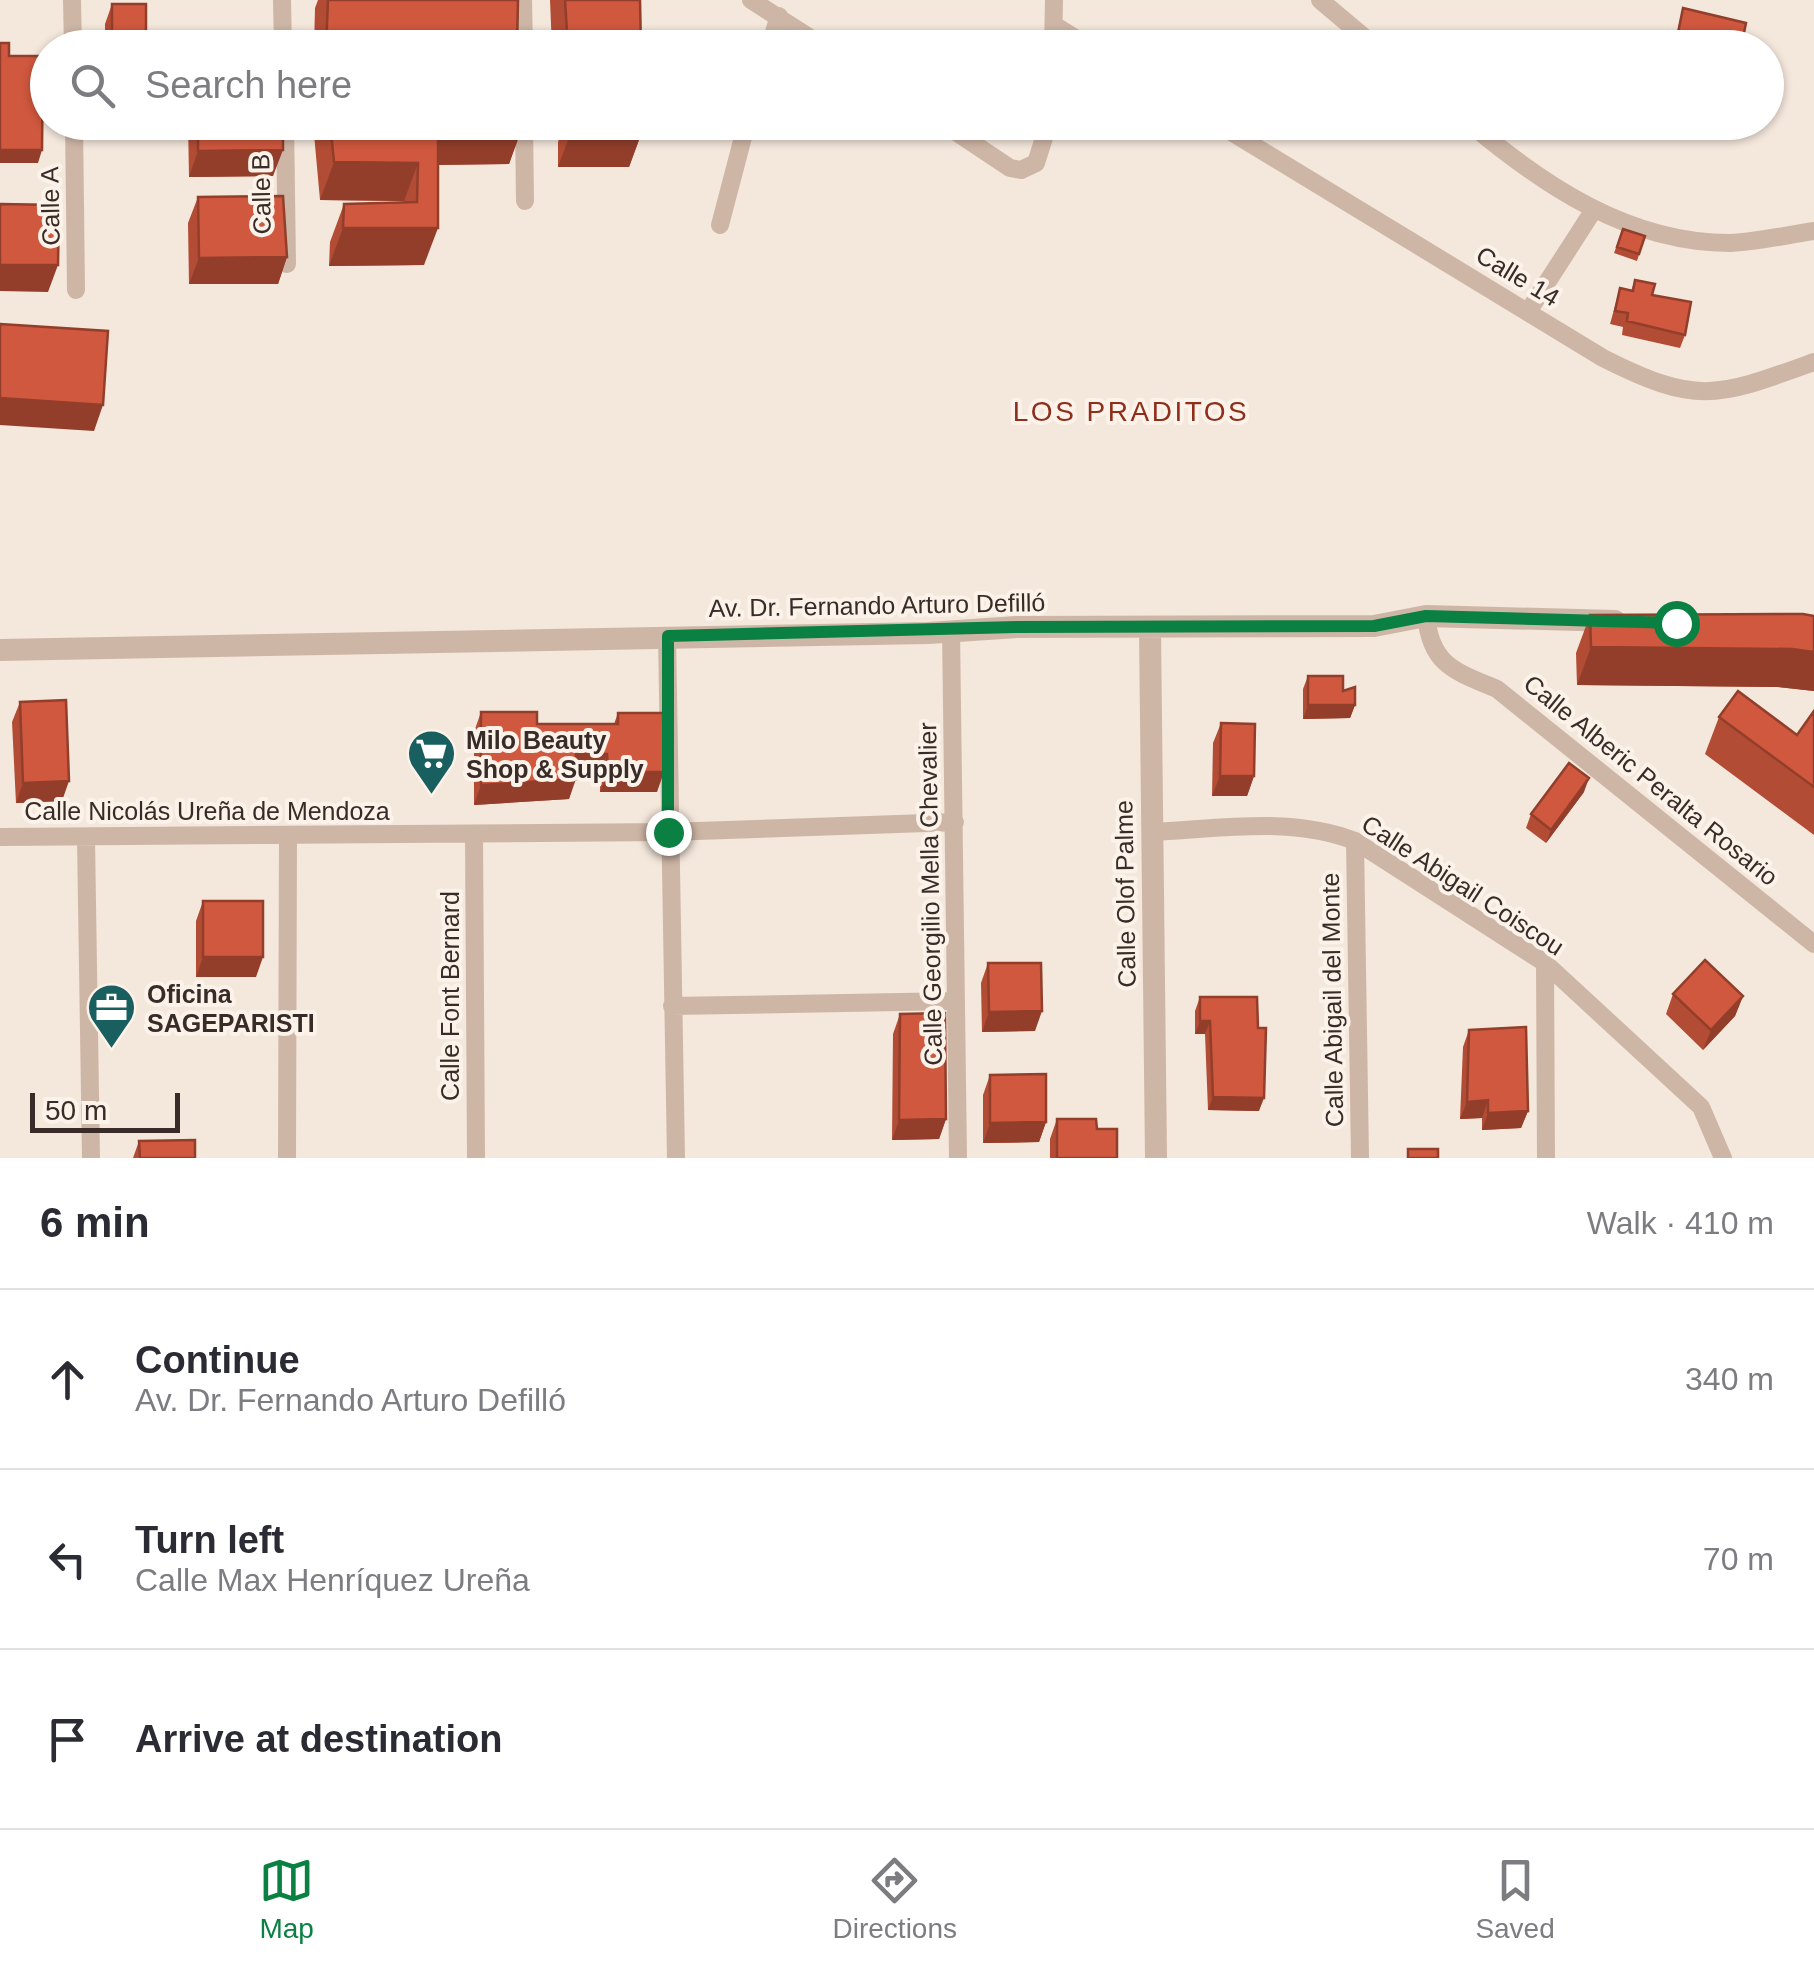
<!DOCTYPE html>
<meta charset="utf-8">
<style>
:root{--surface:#fff;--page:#f7f7f7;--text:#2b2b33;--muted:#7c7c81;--line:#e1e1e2;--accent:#0b8043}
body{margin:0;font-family:Arial,sans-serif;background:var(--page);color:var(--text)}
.scale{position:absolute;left:30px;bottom:25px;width:150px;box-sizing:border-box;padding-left:10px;border:5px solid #392c28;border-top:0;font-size:28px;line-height:35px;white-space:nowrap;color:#392c28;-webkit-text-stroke:8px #fbf2e9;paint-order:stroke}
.stop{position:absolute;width:30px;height:30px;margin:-22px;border:8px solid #0b8043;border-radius:50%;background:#fff}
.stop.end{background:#0b8043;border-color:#fff;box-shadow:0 2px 10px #0008}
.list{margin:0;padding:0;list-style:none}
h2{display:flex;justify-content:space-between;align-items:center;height:130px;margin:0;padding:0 40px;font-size:42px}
h2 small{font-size:32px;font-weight:400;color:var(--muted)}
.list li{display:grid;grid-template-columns:65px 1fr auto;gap:30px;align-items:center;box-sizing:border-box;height:180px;padding:0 40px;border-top:2px solid var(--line)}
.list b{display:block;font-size:38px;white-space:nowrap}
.list p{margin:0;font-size:32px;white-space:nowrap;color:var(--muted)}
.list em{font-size:32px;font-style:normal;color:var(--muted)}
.icon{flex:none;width:55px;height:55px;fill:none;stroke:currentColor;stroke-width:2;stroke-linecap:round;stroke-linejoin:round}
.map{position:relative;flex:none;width:1814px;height:1158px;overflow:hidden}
.search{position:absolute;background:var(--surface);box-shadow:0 2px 8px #0004;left:30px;right:30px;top:30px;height:110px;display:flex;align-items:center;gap:25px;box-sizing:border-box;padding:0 35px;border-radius:55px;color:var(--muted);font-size:38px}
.sheet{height:670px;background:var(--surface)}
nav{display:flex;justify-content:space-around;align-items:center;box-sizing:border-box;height:140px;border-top:2px solid var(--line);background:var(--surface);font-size:28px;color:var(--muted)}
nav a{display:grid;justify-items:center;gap:5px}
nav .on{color:var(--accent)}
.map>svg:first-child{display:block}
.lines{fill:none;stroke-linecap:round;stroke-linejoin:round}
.minor{stroke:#ceb6a6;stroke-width:18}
.tertiary{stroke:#ceb6a6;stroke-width:22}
.wall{fill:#b34c35}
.shaded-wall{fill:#923e2b}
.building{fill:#d0583e;stroke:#923e2b;stroke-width:2.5}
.route{stroke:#0b8043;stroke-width:12}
.labels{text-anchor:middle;stroke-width:8;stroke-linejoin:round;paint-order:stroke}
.street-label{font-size:25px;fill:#392c28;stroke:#fbf2e9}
.poi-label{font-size:25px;font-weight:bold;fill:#392c28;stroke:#fbf2e9;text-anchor:start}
.neighbourhood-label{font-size:28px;letter-spacing:2.5px;fill:#8f2e1a;stroke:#fbf2e9}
</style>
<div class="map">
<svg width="1814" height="1158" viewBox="0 0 1814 1158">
<rect width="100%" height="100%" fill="#f4e7dc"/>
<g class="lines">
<path class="minor" d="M 72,0 L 73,48
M 282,0 L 283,48
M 523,0 L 524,48
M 751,0 L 826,48
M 1320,0 L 1377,48
M 1054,25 L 1091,48
M 769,48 L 779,16
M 1053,48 L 1054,0
M 74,122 L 76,290
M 285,122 L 287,264
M 524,122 L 525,201
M 941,122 L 1010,168 L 1021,170 L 1036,163 L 1049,122
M 1215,122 L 1603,358 C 1698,406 1717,397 1814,362
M 1468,122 C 1543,185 1628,243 1730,243 C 1757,242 1787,235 1814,231
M 720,225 L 747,122
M 1528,312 L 1593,211
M 1426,616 C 1431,665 1454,671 1497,689 L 1814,944
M 951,630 L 958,1158
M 667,636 L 676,1158
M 1152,832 C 1220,829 1291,816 1355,841 L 1545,963 L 1701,1107 L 1723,1158
M 474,834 L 476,1158
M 0,837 L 668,832 L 955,822
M 86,839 L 91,1158
M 1355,841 L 1360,1158
M 1545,963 L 1546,1158
M 672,1006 L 956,1001
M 287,1158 L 288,835"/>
<path class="tertiary" d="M 1150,630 L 1156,1158
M 0,650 L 928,633 L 1017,627 L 1374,626 L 1426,616 L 1615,621"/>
</g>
<path class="wall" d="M 318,0 L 518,0 L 517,48 L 314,48 L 315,8 Z
M 550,0 L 640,0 L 641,48 L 552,48 Z
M 112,4 L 142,48 L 105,48 L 105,24 Z
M 1683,8 L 1741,48 L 1673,48 Z
M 188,122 L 283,122 L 273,176 L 189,177 Z
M 318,122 L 523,122 L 509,164 L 438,165 L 424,265 L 329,266 L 330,242 L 344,204 L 404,203 L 404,201 L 320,200 L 314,134 Z
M 565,122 L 643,122 L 643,129 L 629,167 L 558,167 L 558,142 Z
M 198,197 L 287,257 L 278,284 L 189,284 L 188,223 Z
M 1623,229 L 1645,236 L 1637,261 L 1614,253 Z
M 1635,280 L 1652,295 L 1685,335 L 1680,348 L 1622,335 L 1623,327 L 1610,324 L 1620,288 L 1631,291 Z
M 1590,615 L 1814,616 L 1814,691 L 1778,687 L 1577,685 L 1576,653 Z
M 1308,676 L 1343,691 L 1355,705 L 1350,718 L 1303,719 L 1303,689 Z
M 20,702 L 62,801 L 16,803 L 12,722 Z
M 1814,711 L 1814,835 L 1705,754 L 1719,717 L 1797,735 Z
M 481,712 L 537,724 L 614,724 L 618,713 L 657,792 L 600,792 L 600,774 L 576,774 L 569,799 L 474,805 L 474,732 Z
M 1221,723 L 1254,776 L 1247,796 L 1212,796 L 1213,743 Z
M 1584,792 L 1546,843 L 1526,828 L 1531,814 Z
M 203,901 L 256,977 L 196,977 L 196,921 Z
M 988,963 L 1035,1031 L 982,1032 L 981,983 Z
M 1673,994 L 1743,996 L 1735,1016 L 1703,1050 L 1666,1014 Z
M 1200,997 L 1258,1028 L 1259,1111 L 1208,1110 L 1205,1034 L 1195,1034 L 1195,1011 Z
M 900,1014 L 946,1119 L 939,1139 L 892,1140 L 893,1034 Z
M 1469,1030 L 1528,1111 L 1521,1128 L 1482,1130 L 1482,1118 L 1460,1119 L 1463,1047 Z
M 990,1075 L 1046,1122 L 1039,1142 L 983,1143 L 983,1095 Z
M 1057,1119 L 1097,1129 L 1117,1158 L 1050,1158 L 1050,1139 Z
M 139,1141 L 195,1158 L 133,1158 Z"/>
<path class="shaded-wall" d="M 112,36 L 146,36 L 142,48 L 108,48 Z
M 523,126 L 509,164 L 424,165 L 438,127 Z
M 572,129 L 643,129 L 629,167 L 558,167 Z
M 0,150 L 42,150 L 38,163 L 0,163 Z
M 283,150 L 273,176 L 189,177 L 198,151 Z
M 334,162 L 418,163 L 404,201 L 320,200 Z
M 343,228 L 438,228 L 424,265 L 329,266 Z
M 287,257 L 278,284 L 189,284 L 199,258 Z
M 0,265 L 58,265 L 48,292 L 0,291 Z
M 0,398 L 103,405 L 94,431 L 0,425 Z
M 1591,647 L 1792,649 L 1814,652 L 1814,691 L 1778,687 L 1577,685 Z
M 1308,705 L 1355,705 L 1350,718 L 1303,719 Z
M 576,754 L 607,754 L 600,774 L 569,774 Z
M 608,772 L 664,772 L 657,792 L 600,792 Z
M 1220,776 L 1254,776 L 1247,796 L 1212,796 Z
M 1589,778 L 1584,792 L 1546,843 L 1551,830 Z
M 576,779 L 569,799 L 474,805 L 481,785 Z
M 69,781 L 62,801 L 16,803 L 23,783 Z
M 203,957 L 263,957 L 256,977 L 196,977 Z
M 1743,996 L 1735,1016 L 1703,1050 L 1711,1030 Z
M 1042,1011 L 1035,1031 L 982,1032 L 989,1012 Z
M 1200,1021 L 1210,1021 L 1205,1034 L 1195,1034 Z
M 1213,1097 L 1264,1098 L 1259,1111 L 1208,1110 Z
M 1488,1100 L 1482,1118 L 1460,1119 L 1467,1102 Z
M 1528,1111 L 1521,1128 L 1482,1130 L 1488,1113 Z
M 946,1119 L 939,1139 L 892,1140 L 899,1120 Z
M 1046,1122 L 1039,1142 L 983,1143 L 990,1123 Z"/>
<path class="building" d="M 328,0 L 518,0 L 517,48 L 326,48 Z
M 565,0 L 640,0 L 641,48 L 568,48 Z
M 112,4 L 146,4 L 146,36 L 112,36 Z
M 1683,8 L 1746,23 L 1741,48 L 1675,48 Z
M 702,41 L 726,48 L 700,48 Z
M 0,43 L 9,43 L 9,56 L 43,56 L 42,150 L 0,150 Z
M 198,122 L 283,122 L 283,150 L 198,151 Z
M 330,122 L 523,122 L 523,126 L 438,127 L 438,228 L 343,228 L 344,204 L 417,202 L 418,163 L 334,162 Z
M 572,122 L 643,122 L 643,129 L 572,129 Z
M 283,196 L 287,257 L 199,258 L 198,197 Z
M 0,204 L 59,205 L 58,265 L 0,265 Z
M 1623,229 L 1645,236 L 1639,254 L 1617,247 Z
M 1635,280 L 1655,284 L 1652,295 L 1691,302 L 1685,335 L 1627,321 L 1628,313 L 1615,311 L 1620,288 L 1633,291 Z
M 0,324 L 108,331 L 103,405 L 0,398 Z
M 1803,614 L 1814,616 L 1814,652 L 1792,649 L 1591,647 L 1590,615 Z
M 1308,676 L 1343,676 L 1343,691 L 1355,687 L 1355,705 L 1308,705 Z
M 1738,691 L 1797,735 L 1814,711 L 1814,787 L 1719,717 Z
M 66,700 L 69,781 L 23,783 L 20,702 Z
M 481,712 L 537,712 L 537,724 L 618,724 L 618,713 L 663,713 L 664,772 L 608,772 L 607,754 L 576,754 L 576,779 L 481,785 Z
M 1221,723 L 1255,724 L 1254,776 L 1220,776 Z
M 1569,763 L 1589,778 L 1551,830 L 1531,814 Z
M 203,901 L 263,901 L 263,957 L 203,957 Z
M 1705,960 L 1743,996 L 1711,1030 L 1673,994 Z
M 988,963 L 1041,963 L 1042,1011 L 989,1012 Z
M 1200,997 L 1257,997 L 1258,1028 L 1266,1028 L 1264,1098 L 1213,1097 L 1210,1021 L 1200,1021 Z
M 945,1013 L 946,1119 L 899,1120 L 900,1014 Z
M 1526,1027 L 1528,1111 L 1488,1113 L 1488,1100 L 1467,1102 L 1469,1030 Z
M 1046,1074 L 1046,1122 L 990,1123 L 990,1075 Z
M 1057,1119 L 1096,1119 L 1097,1129 L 1117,1129 L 1117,1158 L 1057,1158 Z
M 195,1140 L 195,1158 L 140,1158 L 139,1141 Z
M 1408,1149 L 1438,1149 L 1438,1158 L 1408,1158 Z"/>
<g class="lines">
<path class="route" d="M 668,832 L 668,636 L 1016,627 L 1374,626 L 1426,616 L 1676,623"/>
</g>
<defs>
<symbol id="supermarket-pin" viewBox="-11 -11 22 30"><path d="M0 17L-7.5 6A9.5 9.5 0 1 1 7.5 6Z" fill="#195f5f" stroke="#fbf2e9"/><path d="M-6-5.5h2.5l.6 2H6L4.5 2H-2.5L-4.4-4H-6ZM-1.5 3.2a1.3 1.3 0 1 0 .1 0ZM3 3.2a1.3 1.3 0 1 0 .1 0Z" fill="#fff"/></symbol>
<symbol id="office-pin" viewBox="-11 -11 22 30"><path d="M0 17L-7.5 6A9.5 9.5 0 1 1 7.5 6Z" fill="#195f5f" stroke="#fbf2e9"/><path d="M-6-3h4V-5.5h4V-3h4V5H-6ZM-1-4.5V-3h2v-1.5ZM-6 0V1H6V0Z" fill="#fff"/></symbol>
</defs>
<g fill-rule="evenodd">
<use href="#supermarket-pin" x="404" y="726" width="55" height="75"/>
<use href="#office-pin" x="84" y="980" width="55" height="75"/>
</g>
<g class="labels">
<g class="street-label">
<text transform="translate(261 194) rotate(-91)" y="9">Calle B</text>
<text transform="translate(50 206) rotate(-91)" y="9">Calle A</text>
<text transform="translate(1518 276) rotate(31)" y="9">Calle 14</text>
<text transform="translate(877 605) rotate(-1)" y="9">Av. Dr. Fernando Arturo Defilló</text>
<text transform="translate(1651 780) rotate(39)" y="9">Calle Alberic Peralta Rosario</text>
<text x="207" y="820">Calle Nicolás Ureña de Mendoza</text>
<text transform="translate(1463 885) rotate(33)" y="9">Calle Abigail Coiscou</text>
<text transform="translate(930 894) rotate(-91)" y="9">Calle Georgilio Mella Chevalier</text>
<text transform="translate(1125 894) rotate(-91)" y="9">Calle Olof Palme</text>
<text transform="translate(450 996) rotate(-90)" y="9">Calle Font Bernard</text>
<text transform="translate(1332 1000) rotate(-91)" y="9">Calle Abigail del Monte</text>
</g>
<g class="poi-label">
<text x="466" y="749">Milo Beauty<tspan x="466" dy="29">Shop &amp; Supply</tspan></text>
<text x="147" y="1003">Oficina<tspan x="147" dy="29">SAGEPARISTI</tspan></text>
</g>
<g class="neighbourhood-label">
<text x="1131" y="421">LOS PRADITOS</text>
</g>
</g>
</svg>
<div class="scale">50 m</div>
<div class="stop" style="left:1676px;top:623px"></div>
<div class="stop end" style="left:668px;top:832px"></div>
<div class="search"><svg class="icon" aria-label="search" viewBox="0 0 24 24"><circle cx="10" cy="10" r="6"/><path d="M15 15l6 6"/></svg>Search here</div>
</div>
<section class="sheet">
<h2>6 min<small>Walk · 410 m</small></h2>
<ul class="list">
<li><svg class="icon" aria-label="ahead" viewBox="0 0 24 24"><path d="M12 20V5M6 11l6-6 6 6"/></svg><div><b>Continue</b><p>Av. Dr. Fernando Arturo Defilló</p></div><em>340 m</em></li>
<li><svg class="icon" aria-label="left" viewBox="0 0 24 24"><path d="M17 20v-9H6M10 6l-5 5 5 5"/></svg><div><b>Turn left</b><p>Calle Max Henríquez Ureña</p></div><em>70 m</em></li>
<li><svg class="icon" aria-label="arrive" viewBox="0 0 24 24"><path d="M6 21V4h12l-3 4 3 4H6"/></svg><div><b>Arrive at destination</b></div></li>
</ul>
</section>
<nav>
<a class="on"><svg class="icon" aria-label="map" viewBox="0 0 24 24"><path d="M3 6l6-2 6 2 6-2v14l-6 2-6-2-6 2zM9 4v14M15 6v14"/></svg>Map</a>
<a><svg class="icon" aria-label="directions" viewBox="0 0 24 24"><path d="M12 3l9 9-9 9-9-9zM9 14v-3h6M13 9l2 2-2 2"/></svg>Directions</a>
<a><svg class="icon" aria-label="saved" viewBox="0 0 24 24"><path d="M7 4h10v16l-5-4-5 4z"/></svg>Saved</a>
</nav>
